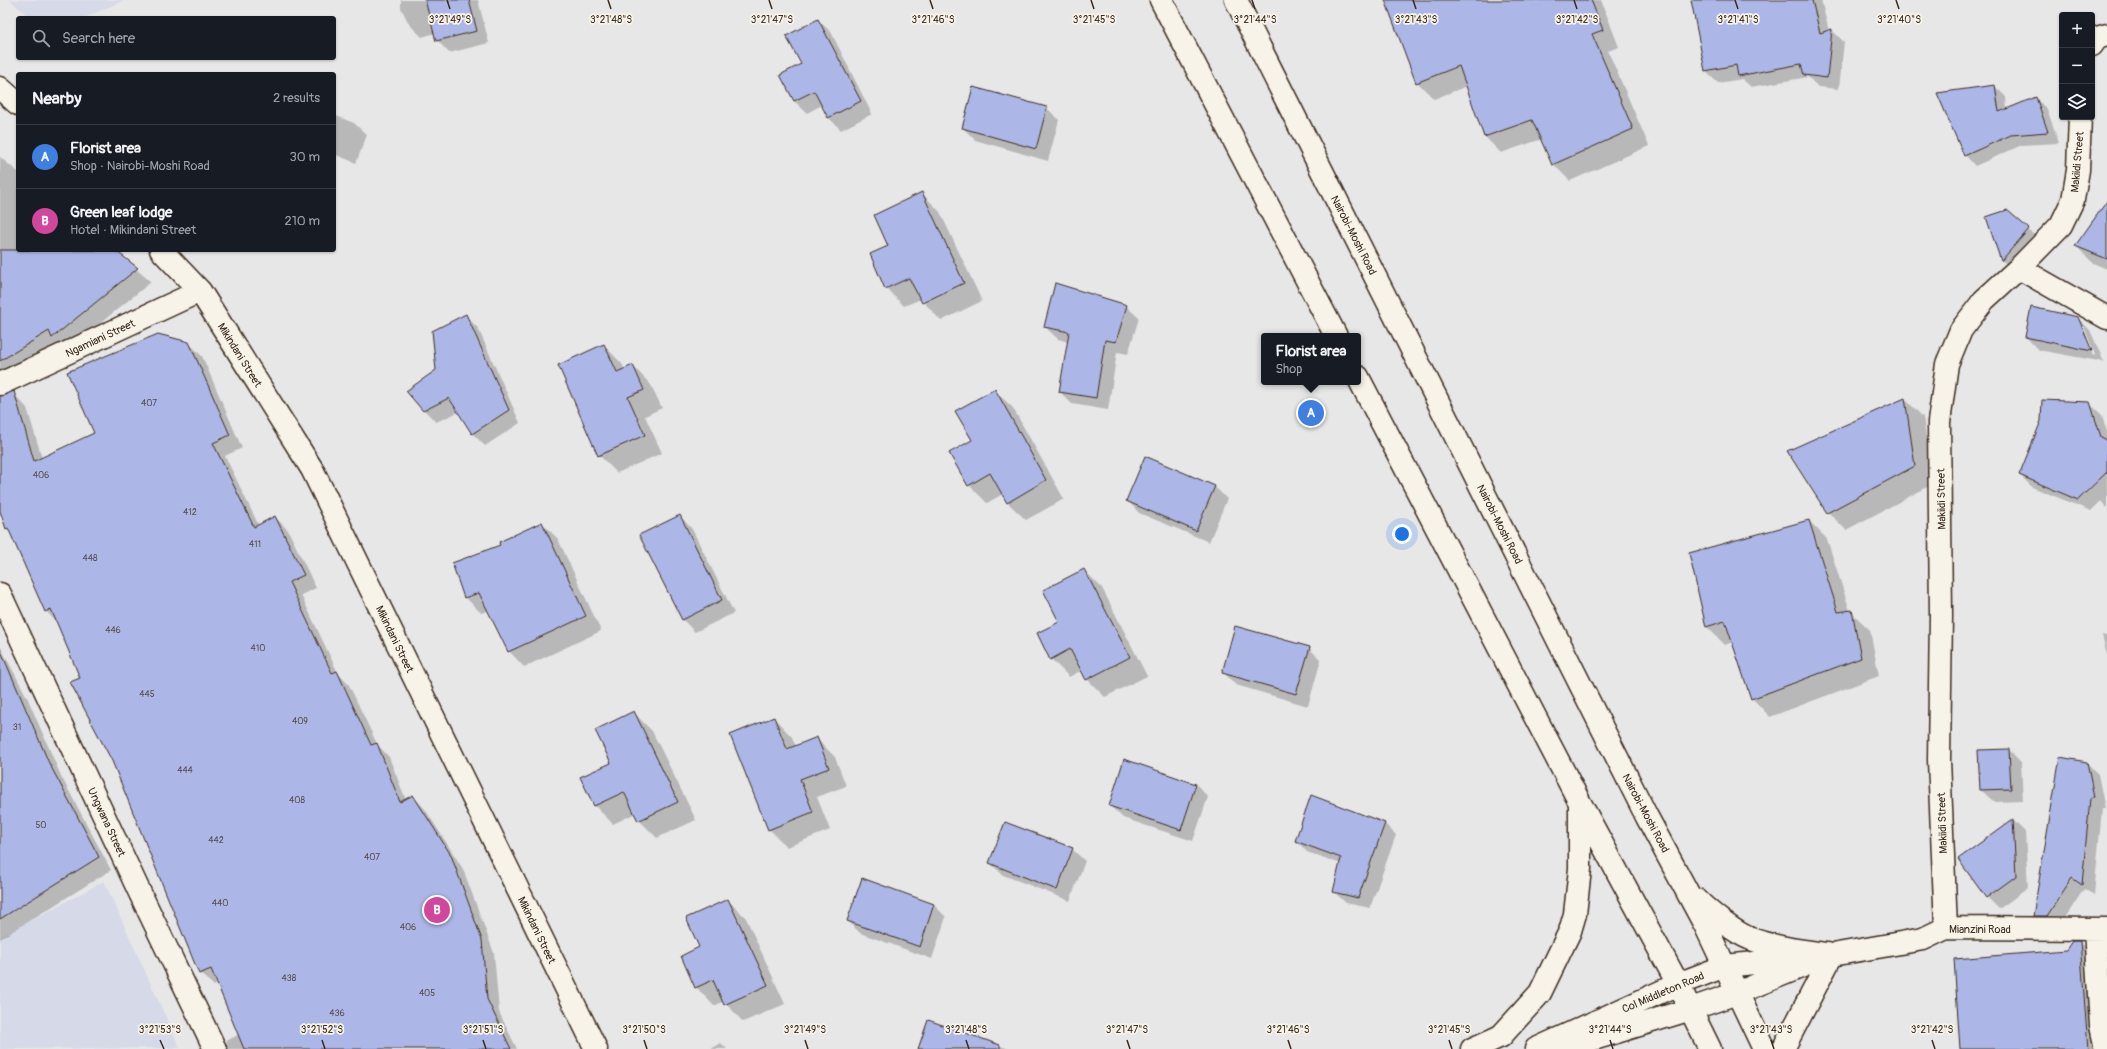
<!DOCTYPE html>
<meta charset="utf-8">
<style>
:root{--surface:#171b24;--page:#20242c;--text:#f1f3f6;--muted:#9ea1a6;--line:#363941;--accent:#2563eb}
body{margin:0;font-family:Pangolin,sans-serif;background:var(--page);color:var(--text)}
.controls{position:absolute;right:12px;top:12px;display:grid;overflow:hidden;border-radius:4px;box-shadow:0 1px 3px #0004}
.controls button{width:36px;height:36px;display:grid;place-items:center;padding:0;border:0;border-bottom:1px solid var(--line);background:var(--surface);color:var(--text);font:20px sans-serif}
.you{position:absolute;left:1402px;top:534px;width:14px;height:14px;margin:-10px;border:3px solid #fff;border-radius:50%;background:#1a73e8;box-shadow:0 0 0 6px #1a73e833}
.badge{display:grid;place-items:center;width:26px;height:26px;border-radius:50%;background:var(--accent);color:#fff;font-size:13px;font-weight:700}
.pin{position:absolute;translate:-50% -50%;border:2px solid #fff;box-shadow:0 1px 4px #0006}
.popup{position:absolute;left:1261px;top:333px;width:100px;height:52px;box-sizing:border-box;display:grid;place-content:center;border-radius:4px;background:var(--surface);filter:drop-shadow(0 1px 3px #0005);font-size:13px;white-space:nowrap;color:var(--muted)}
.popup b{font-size:15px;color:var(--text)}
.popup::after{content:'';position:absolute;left:50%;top:100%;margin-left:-8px;border:8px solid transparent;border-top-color:var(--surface)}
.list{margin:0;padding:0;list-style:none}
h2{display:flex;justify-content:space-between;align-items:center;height:52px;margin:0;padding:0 16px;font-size:17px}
h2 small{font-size:13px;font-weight:400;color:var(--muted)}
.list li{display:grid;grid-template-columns:26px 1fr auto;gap:12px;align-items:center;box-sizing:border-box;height:64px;padding:0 16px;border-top:1px solid var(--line)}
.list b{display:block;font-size:15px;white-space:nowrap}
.list p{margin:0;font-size:13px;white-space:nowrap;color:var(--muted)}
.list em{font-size:13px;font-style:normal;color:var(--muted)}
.icon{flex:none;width:22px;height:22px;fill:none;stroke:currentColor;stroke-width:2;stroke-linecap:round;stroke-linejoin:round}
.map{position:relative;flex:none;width:2107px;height:1049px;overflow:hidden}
.search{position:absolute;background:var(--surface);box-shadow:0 1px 3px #0004;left:16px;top:16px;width:320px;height:44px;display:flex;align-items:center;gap:10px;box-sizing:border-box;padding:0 14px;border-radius:4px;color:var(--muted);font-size:15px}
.panel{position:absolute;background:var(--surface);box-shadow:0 1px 3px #0004;left:16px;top:72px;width:320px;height:180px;border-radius:4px}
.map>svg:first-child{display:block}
.built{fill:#d6d9e8}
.shadow{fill:#0003;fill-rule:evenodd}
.building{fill:#acb7e8;stroke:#3b2a1e}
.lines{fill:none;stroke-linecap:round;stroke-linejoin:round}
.minor-casing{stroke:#3b2a1e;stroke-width:25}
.highway-casing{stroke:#3b2a1e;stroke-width:25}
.minor{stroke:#f7f3e8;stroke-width:22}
.highway{stroke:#f7f3e8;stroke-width:22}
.ticks{fill:none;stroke:#3b2a1e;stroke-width:1.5}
.labels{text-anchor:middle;stroke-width:3.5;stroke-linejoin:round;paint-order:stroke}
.number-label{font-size:9px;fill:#574d50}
.street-label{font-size:11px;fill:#3b2a1e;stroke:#f7f3e8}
.ticks-label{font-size:10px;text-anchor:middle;fill:#3b2a1e;stroke:#f7f3e8;stroke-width:3.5;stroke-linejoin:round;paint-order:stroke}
</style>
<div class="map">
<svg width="2107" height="1049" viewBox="0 0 2107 1049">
<rect width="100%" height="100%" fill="#e8e7e8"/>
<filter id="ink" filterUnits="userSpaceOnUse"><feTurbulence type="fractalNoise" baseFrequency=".025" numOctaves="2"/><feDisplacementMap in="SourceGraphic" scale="8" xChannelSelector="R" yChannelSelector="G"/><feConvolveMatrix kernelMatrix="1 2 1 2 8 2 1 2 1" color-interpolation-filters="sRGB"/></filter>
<g filter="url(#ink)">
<path class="built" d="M 10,0 L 124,0 L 84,18 L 30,18 Z
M 104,881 L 180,1048 L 0,1049 L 0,937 Z"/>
<path class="shadow" d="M 401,0 L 478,0 L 489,43 L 449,53 L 437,40 L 435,33 L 422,37 L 409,24 L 401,8 Z
M 1387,0 L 1601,0 L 1619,47 L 1608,51 L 1649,146 L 1570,181 L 1553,164 L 1542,139 L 1501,153 L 1484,136 L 1467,86 L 1434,99 L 1417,82 Z
M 1692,0 L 1821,0 L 1829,31 L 1832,30 L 1844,42 L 1839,89 L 1818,87 L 1808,77 L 1751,87 L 1742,79 L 1718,83 L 1705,71 Z
M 818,20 L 831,32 L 872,114 L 841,130 L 829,118 L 822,105 L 807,113 L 794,101 L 802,65 Z
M 1995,86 L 2006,97 L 2007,110 L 2036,99 L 2047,109 L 2059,143 L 2022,145 L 1975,166 L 1965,155 Z
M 1047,108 L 1059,120 L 1048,161 L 975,140 L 963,128 Z
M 334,115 L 354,123 L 367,135 L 356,163 L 334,154 Z
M 0,157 L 18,172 L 18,250 L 114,250 L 151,282 L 66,351 L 4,390 L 1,397 L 15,395 L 27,408 L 42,458 L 96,433 L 189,343 L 202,356 L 242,448 L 225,456 L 259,526 L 275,517 L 288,530 L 316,588 L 301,595 L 338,673 L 349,685 L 377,744 L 389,757 L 406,800 L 413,796 L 425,809 L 463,869 L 494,953 L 499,1012 L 517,1049 L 228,1049 L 226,1041 L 240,1034 L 218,984 L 214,986 L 201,973 L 58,624 L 46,611 L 12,533 L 7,528 L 0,508 Z
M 922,193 L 940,212 L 982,301 L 941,321 L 921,299 L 904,306 L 886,288 L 889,246 Z
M 2107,203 L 2107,269 L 2093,263 L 2076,246 Z
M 1988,217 L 2028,230 L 2034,235 L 2008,266 L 2002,260 Z
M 1126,306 L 1139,318 L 1128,354 L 1117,352 L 1108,410 L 1072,404 L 1060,392 L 1068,342 L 1058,339 L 1045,327 Z
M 466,316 L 478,328 L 520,423 L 485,446 L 473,434 L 459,412 L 436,422 L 424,410 L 437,371 Z
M 2078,318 L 2090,330 L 2104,362 L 2038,350 L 2026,337 ZM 2082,327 L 2084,327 L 2095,355 L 2093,356 Z
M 604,345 L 622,364 L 625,370 L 633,366 L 651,385 L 662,408 L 645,416 L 662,453 L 617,473 L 599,455 Z
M 994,390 L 1013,408 L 1064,499 L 1026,520 L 1007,502 L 1003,494 L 987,503 L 969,485 L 973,440 Z
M 1905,399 L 1923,417 L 1933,484 L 1846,530 L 1828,512 Z
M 2089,403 L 2102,415 L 2107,432 L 2107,508 L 2101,501 L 2091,511 L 2032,487 L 2020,475 Z
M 1145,457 L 1215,487 L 1227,499 L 1209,542 L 1139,513 L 1127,500 Z
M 680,516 L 692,529 L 734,613 L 695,632 L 683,620 L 641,536 Z
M 1809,521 L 1827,539 L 1850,611 L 1870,630 L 1879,676 L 1770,717 L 1752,698 L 1733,642 L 1725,645 L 1707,627 Z
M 542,523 L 558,539 L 601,631 L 524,667 L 509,651 L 488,611 L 481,613 L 465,597 L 502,545 Z
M 1084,570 L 1102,588 L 1147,676 L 1105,697 L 1087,679 L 1082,670 L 1069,677 L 1051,659 L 1061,623 Z
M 2102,635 L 2107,636 L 2107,656 Z
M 0,646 L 27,697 L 61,776 L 111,870 L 0,939 Z
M 1309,648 L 1321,660 L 1308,706 L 1236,685 L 1223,672 Z
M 634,713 L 652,731 L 696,820 L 657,838 L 639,820 L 636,813 L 613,824 L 595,806 Z
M 774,718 L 792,737 L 796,747 L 817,739 L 835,757 L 846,786 L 817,797 L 830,830 L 787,847 L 769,829 Z
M 2009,750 L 2021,762 L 2023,801 L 1994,802 L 1981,790 Z
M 2087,763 L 2098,774 L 2105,809 L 2102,809 L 2094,895 L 2084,889 L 2059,927 L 2045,927 L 2034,916 Z
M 1196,784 L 1208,797 L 1193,841 L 1123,818 L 1110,806 Z
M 2013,820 L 2025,832 L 2028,888 L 1999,909 L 1987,897 Z
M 1385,824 L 1396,835 L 1370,908 L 1346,903 L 1334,892 L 1341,864 L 1307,852 L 1296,840 Z
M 1072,849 L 1085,861 L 1070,901 L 1003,875 L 990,863 Z
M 862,880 L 934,905 L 946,917 L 932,959 L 860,933 L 848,921 Z
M 728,900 L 746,918 L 785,1004 L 743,1022 L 724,1001 L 714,1006 L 696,987 L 700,948 Z
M 2079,942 L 2098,961 L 2104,1049 L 1961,1049 Z
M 929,1021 L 1009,1049 L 919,1049 Z
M 721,1043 L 727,1049 L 711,1049 Z"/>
<path class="building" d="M 425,0 L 469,0 L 477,31 L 436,41 Z
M 1385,0 L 1591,0 L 1603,30 L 1592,34 L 1633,129 L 1552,165 L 1532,120 L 1484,137 L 1459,66 L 1416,83 Z
M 1691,0 L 1812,0 L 1820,33 L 1832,29 L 1827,78 L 1804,75 L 1801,64 L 1738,76 L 1736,65 L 1705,71 Z
M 818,19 L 861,101 L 828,118 L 814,91 L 794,101 L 780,75 L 801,64 L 786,36 Z
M 1995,85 L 1999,112 L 2036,97 L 2048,132 L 2011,135 L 1964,156 L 1937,93 Z
M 973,87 L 1047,107 L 1036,149 L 962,128 Z
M 922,192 L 964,283 L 922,303 L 909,278 L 885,289 L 870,254 L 888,246 L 874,215 Z
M 2107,201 L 2107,259 L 2075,246 Z
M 2007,210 L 2029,229 L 2001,261 L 1986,217 Z
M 0,250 L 115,250 L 138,268 L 52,338 L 49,331 L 0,361 Z
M 1055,283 L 1127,305 L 1116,342 L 1105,340 L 1096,398 L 1059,392 L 1069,332 L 1044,327 Z
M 2031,307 L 2078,317 L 2092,351 L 2025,337 Z
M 466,314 L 509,410 L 472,434 L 449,398 L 423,411 L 406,391 L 436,370 L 432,331 Z
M 158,334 L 189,342 L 230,435 L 213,443 L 254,527 L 275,516 L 304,575 L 289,582 L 332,673 L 337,671 L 371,745 L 377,743 L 400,802 L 413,795 L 451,855 L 482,940 L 487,999 L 511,1049 L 244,1049 L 211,969 L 199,974 L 112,761 L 70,682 L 80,678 L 51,609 L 45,612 L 8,528 L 6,529 L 0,511 L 0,396 L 14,391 L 34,461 L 94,433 L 67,372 Z
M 604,344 L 617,372 L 633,365 L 644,390 L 628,397 L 645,435 L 598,456 L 558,365 Z
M 995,389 L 1046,480 L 1007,503 L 990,473 L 968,486 L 949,453 L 972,440 L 955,411 Z
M 1905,398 L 1915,466 L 1827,513 L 1787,451 Z
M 2042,400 L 2090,402 L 2101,437 L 2107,440 L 2107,472 L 2078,500 L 2019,475 L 2041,421 Z
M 1145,456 L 1215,486 L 1196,531 L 1126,501 Z
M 680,515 L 722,600 L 682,620 L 639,535 Z
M 1809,520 L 1838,612 L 1852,610 L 1861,658 L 1751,699 L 1725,621 L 1706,627 L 1689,553 Z
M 542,522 L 586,616 L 508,652 L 479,593 L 464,598 L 452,563 L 500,545 L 499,542 Z
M 1084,569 L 1130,657 L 1086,680 L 1070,649 L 1050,660 L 1037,633 L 1059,622 L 1043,590 Z
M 1235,626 L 1310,647 L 1296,694 L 1222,673 Z
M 0,649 L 49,763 L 99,857 L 0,919 Z
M 634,711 L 678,802 L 638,821 L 624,792 L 594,806 L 580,777 L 611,763 L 595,730 Z
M 774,717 L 787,749 L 817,737 L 829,768 L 800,779 L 813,812 L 768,830 L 730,735 Z
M 2009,749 L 2011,789 L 1980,790 L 1978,750 Z
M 2060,757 L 2087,762 L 2094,797 L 2090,798 L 2082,885 L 2072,878 L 2047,916 L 2033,916 Z
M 1124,759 L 1196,784 L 1181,830 L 1109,806 Z
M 1311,795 L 1385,823 L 1358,898 L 1333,892 L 1341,858 L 1295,841 Z
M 2013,819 L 2016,876 L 1986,898 L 1958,859 Z
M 1005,822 L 1073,848 L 1057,890 L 989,863 Z
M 862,878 L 934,904 L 920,947 L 847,921 Z
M 728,899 L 768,985 L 724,1005 L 713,980 L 695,988 L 681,956 L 699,947 L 686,918 Z
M 2073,941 L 2080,941 L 2088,1049 L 1960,1049 L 1954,959 L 2067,950 Z
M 928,1020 L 1000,1045 L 1000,1049 L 918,1049 Z"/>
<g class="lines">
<defs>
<path id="minor" d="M 2092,45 L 2097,38 L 2107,35
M 0,88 L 18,104
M 161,250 L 200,291 L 312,469 L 596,1049
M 2019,268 L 2107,318
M 0,384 L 200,291
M 0,594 L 140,893 L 215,1049
M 1946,928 L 1939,760 L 1941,615 L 1939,422 L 1947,364 L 1961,330 L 1984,300 L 2019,268 L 2061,225 L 2073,200 L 2078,170 L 2080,117
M 2095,930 L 2101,1026 L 2106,1049
M 1571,1046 L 1691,1009 L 1737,993 L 1803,966
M 1472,1049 L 1501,1036
M 1536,1049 L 1678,984 L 1725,966 L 1832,955 L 1923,939 L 1946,928 L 2107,929"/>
<path id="highway" d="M 1161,0 L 1336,336
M 1236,0 L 1647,817 L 1705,925 L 1764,1049
M 1358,377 L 1579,801 L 1678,984 L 1710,1049
M 1697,900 C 1709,912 1735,933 1751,939 C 1777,948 1805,951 1832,955 L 1783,1049
M 1501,1036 L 1540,993 L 1570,931 L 1575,914 L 1580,869 L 1580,807
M 1564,1048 L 1580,1049"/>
</defs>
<use href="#minor" class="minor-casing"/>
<use href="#highway" class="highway-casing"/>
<use href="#minor" class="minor"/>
<use href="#highway" class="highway"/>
</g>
</g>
<path class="ticks" d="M 447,0 L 450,9M 608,0 L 611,9M 769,0 L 772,9M 930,0 L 933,9M 1091,0 L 1094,9M 1252,0 L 1255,9M 1413,0 L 1416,9M 1574,0 L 1577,9M 1735,0 L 1738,9M 1896,0 L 1899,9M 160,1040 L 164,1049M 322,1040 L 325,1049M 483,1040 L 486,1049M 644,1040 L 647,1049M 805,1040 L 808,1049M 966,1040 L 969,1049M 1127,1040 L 1130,1049M 1288,1040 L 1291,1049M 1449,1040 L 1452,1049M 1610,1040 L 1613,1049M 1771,1040 L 1774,1049M 1932,1040 L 1935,1049"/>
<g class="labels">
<g class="number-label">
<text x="149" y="406">407</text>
<text x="41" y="478">406</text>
<text x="190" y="515">412</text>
<text x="255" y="547">411</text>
<text x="90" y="561">448</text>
<text x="113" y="633">446</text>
<text x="258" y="651">410</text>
<text x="147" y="697">445</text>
<text x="300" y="724">409</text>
<text x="17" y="730">31</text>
<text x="185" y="773">444</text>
<text x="297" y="803">408</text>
<text x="41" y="828">50</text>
<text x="216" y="843">442</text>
<text x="372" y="860">407</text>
<text x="220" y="906">440</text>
<text x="408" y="930">406</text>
<text x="289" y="981">438</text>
<text x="427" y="996">405</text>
<text x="337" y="1016">436</text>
</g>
<g class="street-label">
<text transform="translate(2077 162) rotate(-85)" y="4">Makiidi Street</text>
<text transform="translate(1354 235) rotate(63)" y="4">Nairobi-Moshi Road</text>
<text transform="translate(100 338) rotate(-25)" y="4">Ngamiani Street</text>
<text transform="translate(240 355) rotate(58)" y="4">Mikindani Street</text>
<text transform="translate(1941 499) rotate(-91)" y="4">Makiidi Street</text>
<text transform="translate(1500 524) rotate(63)" y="4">Nairobi-Moshi Road</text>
<text transform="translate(395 639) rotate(64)" y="4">Mikindani Street</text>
<text transform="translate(1646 813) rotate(62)" y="4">Nairobi-Moshi Road</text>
<text transform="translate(107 822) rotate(65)" y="4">Ungwana Street</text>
<text transform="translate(1942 823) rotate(-92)" y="4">Makiidi Street</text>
<text x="1980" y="933">Mianzini Road</text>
<text transform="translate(537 930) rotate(64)" y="4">Mikindani Street</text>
<text transform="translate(1663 992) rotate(-23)" y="4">Col Middleton Road</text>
</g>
</g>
<g class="ticks-label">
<text x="450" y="23">3°21'49"S</text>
<text x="611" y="23">3°21'48"S</text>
<text x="772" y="23">3°21'47"S</text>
<text x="933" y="23">3°21'46"S</text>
<text x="1094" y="23">3°21'45"S</text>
<text x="1255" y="23">3°21'44"S</text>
<text x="1416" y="23">3°21'43"S</text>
<text x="1577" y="23">3°21'42"S</text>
<text x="1738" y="23">3°21'41"S</text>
<text x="1899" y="23">3°21'40"S</text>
<text x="160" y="1033">3°21'53"S</text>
<text x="322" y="1033">3°21'52"S</text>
<text x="483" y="1033">3°21'51"S</text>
<text x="644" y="1033">3°21'50"S</text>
<text x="805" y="1033">3°21'49"S</text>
<text x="966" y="1033">3°21'48"S</text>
<text x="1127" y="1033">3°21'47"S</text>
<text x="1288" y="1033">3°21'46"S</text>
<text x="1449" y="1033">3°21'45"S</text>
<text x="1610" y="1033">3°21'44"S</text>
<text x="1771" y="1033">3°21'43"S</text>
<text x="1932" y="1033">3°21'42"S</text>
</g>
</svg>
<div class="controls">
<button>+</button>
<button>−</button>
<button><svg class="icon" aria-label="layers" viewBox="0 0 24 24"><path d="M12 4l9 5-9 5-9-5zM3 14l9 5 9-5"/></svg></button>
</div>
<div class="you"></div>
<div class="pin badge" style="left:1311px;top:413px;background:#3f7fe0">A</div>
<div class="popup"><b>Florist area</b>Shop</div>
<div class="pin badge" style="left:437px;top:910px;background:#d1479c">B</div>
<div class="search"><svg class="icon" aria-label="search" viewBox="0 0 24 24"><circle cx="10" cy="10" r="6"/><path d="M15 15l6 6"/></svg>Search here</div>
<section class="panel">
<h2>Nearby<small>2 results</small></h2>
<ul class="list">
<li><span class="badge" style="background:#3f7fe0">A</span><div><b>Florist area</b><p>Shop · Nairobi-Moshi Road</p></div><em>30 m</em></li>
<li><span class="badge" style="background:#d1479c">B</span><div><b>Green leaf lodge</b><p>Hotel · Mikindani Street</p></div><em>210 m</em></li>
</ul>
</section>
</div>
